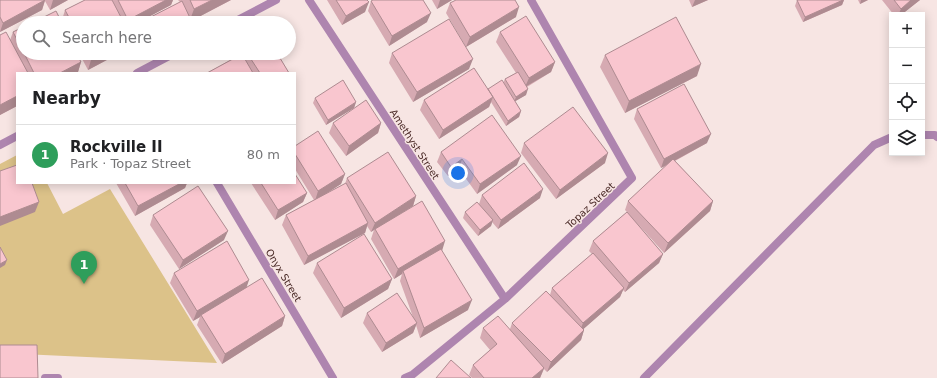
<!DOCTYPE html>
<meta charset="utf-8">
<style>
:root{--surface:#fff;--page:#f6f6f6;--text:#202124;--muted:#757577;--line:#e0e0e0;--accent:#116169}
body{margin:0;font-family:"DejaVu Sans",sans-serif;background:var(--page);color:var(--text)}
.controls{position:absolute;right:12px;top:12px;display:grid;overflow:hidden;border-radius:0px;box-shadow:0 2px 10px #0003}
.controls button{width:36px;height:36px;display:grid;place-items:center;padding:0;border:0;border-bottom:1px solid var(--line);background:var(--surface);color:var(--text);font:20px sans-serif}
.you{position:absolute;left:458px;top:173px;width:14px;height:14px;margin:-10px;border:3px solid #fff;border-radius:50%;background:#1a73e8;box-shadow:0 0 0 6px #1a73e833}
.badge{display:grid;place-items:center;width:26px;height:26px;border-radius:50%;background:var(--accent);color:#fff;font-size:13px;font-weight:700}
.pin{position:absolute;translate:-50% -33px;filter:drop-shadow(0 1px 2px #0008)}
.pin::after{content:'';position:absolute;top:21px;width:14px;height:12px;background:inherit;clip-path:polygon(0 0,100% 0,50% 100%)}
.list{margin:0;padding:0;list-style:none}
h2{display:flex;justify-content:space-between;align-items:center;height:52px;margin:0;padding:0 16px;font-size:17px}
h2 small{font-size:13px;font-weight:400;color:var(--muted)}
.list li{display:grid;grid-template-columns:26px 1fr auto;gap:12px;align-items:center;box-sizing:border-box;height:60px;padding:0 16px;border-top:1px solid var(--line)}
.list b{display:block;font-size:15px;white-space:nowrap}
.list p{margin:0;font-size:13px;white-space:nowrap;color:var(--muted)}
.list em{font-size:13px;font-style:normal;color:var(--muted)}
.icon{flex:none;width:22px;height:22px;fill:none;stroke:currentColor;stroke-width:2;stroke-linecap:round;stroke-linejoin:round}
.map{position:relative;flex:none;width:937px;height:378px;overflow:hidden}
.search{position:absolute;background:var(--surface);box-shadow:0 2px 10px #0003;left:16px;top:16px;width:280px;height:44px;display:flex;align-items:center;gap:10px;box-sizing:border-box;padding:0 14px;border-radius:22px;color:var(--muted);font-size:15px}
.panel{position:absolute;background:var(--surface);box-shadow:0 2px 10px #0003;left:16px;top:72px;width:280px;height:112px;border-radius:0px}
.map>svg:first-child{display:block}
.green{fill:#dcc289}
.lines{fill:none;stroke-linecap:round;stroke-linejoin:round}
.service{stroke:#ae85af;stroke-width:8}
.minor{stroke:#ae85af;stroke-width:8}
.wall{fill:#d6aab2}
.shaded-wall{fill:#ae8b91}
.building{fill:#f9c6cf;stroke:#ae8b91}
.labels{text-anchor:middle;stroke-width:3;stroke-linejoin:round;paint-order:stroke}
.street-label{font-size:10px;fill:#4b2b28;stroke:#f7e5e3}
</style>
<div class="map">
<svg width="937" height="378" viewBox="0 0 937 378">
<rect width="100%" height="100%" fill="#f7e5e3"/>
<path class="green" d="M 17,155 L 17,183 L 47,183 L 63,214 L 110,189 L 217,363 L 0,353 L 0,164 Z"/>
<g class="lines">
<path class="service" d="M 922,135 L 935,135 L 937,137
M 644,378 L 874,145 L 892,137"/>
<path class="minor" d="M 309,0 L 505,299
M 232,23 L 276,0
M 137,73 L 175,53
M 0,145 L 17,136
M 217,183 L 333,378
M 45,378 L 58,378
M 405,378 L 412,375 L 505,299 L 632,178 L 531,0"/>
</g>
<path class="wall" d="M 0,0 L 68,0 L 50,10 L 45,1 L 42,10 L 0,32 Z
M 85,0 L 173,0 L 171,5 L 137,23 L 63,23 L 62,20 L 65,10 Z
M 178,0 L 231,0 L 191,21 L 190,23 L 139,23 L 180,2 Z
M 327,0 L 367,0 L 365,12 L 342,25 Z
M 432,0 L 452,0 L 437,9 Z
M 689,0 L 708,0 L 692,7 Z
M 797,0 L 844,0 L 842,5 L 803,22 L 795,6 Z
M 858,0 L 868,0 L 860,4 Z
M 882,0 L 920,0 L 901,15 L 894,15 Z
M 371,1 L 427,22 L 389,46 L 368,11 Z
M 450,3 L 516,17 L 466,47 L 446,13 Z
M 23,27 L 23,53 L 76,53 L 81,62 L 78,72 L 76,73 L 17,73 L 17,106 L 0,115 L 0,35 L 10,40 L 13,32 Z
M 500,32 L 555,62 L 551,72 L 527,87 L 526,95 L 515,101 L 521,111 L 519,117 L 506,126 L 491,102 L 489,107 L 439,139 L 420,110 L 424,100 L 488,89 L 503,83 L 505,79 L 516,73 L 496,42 Z
M 79,53 L 120,53 L 88,70 Z
M 240,53 L 277,53 L 289,73 L 207,73 L 239,55 Z
M 392,53 L 469,69 L 413,102 L 389,63 Z
M 605,55 L 697,76 L 625,113 L 600,67 Z
M 315,98 L 356,102 L 354,108 L 326,125 L 313,103 Z
M 637,109 L 707,143 L 675,161 L 713,201 L 710,211 L 664,253 L 636,222 L 663,254 L 659,263 L 625,292 L 623,290 L 620,297 L 583,329 L 584,330 L 581,340 L 547,372 L 544,369 L 540,378 L 472,378 L 469,375 L 473,365 L 490,350 L 480,338 L 483,328 L 510,329 L 512,323 L 550,295 L 552,288 L 592,254 L 589,251 L 593,241 L 627,212 L 625,210 L 628,201 L 668,165 L 661,168 L 634,119 Z
M 333,123 L 381,123 L 378,133 L 346,156 L 329,133 Z
M 524,143 L 605,163 L 556,199 L 521,153 Z
M 295,146 L 345,174 L 341,184 L 325,194 L 345,184 L 347,178 L 416,196 L 413,206 L 396,216 L 442,251 L 468,310 L 420,338 L 416,325 L 413,333 L 382,352 L 363,323 L 367,313 L 413,317 L 400,281 L 402,274 L 394,279 L 371,239 L 374,230 L 371,232 L 367,226 L 365,233 L 304,265 L 282,225 L 286,215 L 314,200 L 295,169 Z
M 441,152 L 517,165 L 477,194 L 459,169 L 448,176 L 437,162 Z
M 116,183 L 187,183 L 185,188 L 135,216 Z
M 251,183 L 295,183 L 307,193 L 303,202 L 275,220 Z
M 482,195 L 540,198 L 498,229 L 492,222 L 491,226 L 478,236 L 463,218 L 465,212 L 479,204 Z
M 153,215 L 224,240 L 179,269 L 150,225 Z
M 317,263 L 392,279 L 388,289 L 341,318 L 313,273 Z
M 174,273 L 247,287 L 285,316 L 282,326 L 222,364 L 197,325 L 200,317 L 193,321 L 170,283 Z"/>
<path class="shaded-wall" d="M 45,0 L 42,10 L 0,32 L 3,23 Z
M 53,0 L 68,0 L 50,10 Z
M 166,0 L 173,0 L 171,5 L 137,23 L 127,23 L 128,20 Z
M 212,0 L 231,0 L 191,21 L 190,23 L 185,23 L 190,20 L 194,9 Z
M 440,0 L 452,0 L 437,9 Z
M 695,0 L 708,0 L 692,7 Z
M 843,0 L 844,0 L 842,5 L 803,22 L 805,17 Z
M 861,0 L 868,0 L 860,4 Z
M 911,0 L 920,0 L 901,15 L 898,15 L 901,9 Z
M 369,2 L 365,12 L 342,25 L 346,16 Z
M 519,7 L 516,17 L 466,47 L 470,37 Z
M 431,13 L 427,22 L 389,46 L 392,36 Z
M 105,53 L 120,53 L 88,70 L 91,60 Z
M 473,59 L 469,69 L 413,102 L 417,92 Z
M 81,62 L 78,72 L 76,73 L 60,73 Z
M 555,62 L 551,72 L 525,87 L 529,78 Z
M 701,64 L 697,76 L 625,113 L 629,101 Z
M 528,89 L 526,95 L 514,102 L 516,97 Z
M 17,96 L 17,106 L 0,115 L 0,105 Z
M 493,97 L 489,107 L 439,139 L 443,130 Z
M 356,102 L 354,108 L 326,125 L 328,120 Z
M 521,111 L 519,117 L 506,126 L 508,121 Z
M 381,123 L 378,133 L 346,156 L 349,146 Z
M 711,134 L 707,143 L 661,168 L 664,159 Z
M 608,153 L 605,163 L 556,199 L 560,190 Z
M 521,156 L 517,165 L 477,194 L 480,184 Z
M 462,159 L 459,169 L 448,176 L 451,167 Z
M 345,174 L 341,184 L 315,201 L 318,191 Z
M 181,183 L 187,183 L 185,188 L 135,216 L 138,206 Z
M 543,189 L 540,198 L 498,229 L 501,220 Z
M 307,193 L 303,202 L 275,220 L 278,210 Z
M 416,196 L 413,206 L 375,230 L 375,229 L 374,230 L 371,232 L 375,223 Z
M 713,201 L 710,211 L 664,253 L 668,243 Z
M 39,202 L 35,212 L 0,226 L 0,217 Z
M 493,220 L 491,226 L 478,236 L 480,230 Z
M 368,223 L 365,233 L 304,265 L 308,256 Z
M 228,231 L 224,240 L 179,269 L 183,260 Z
M 445,241 L 442,251 L 403,271 L 402,274 L 394,279 L 398,269 Z
M 663,254 L 659,263 L 625,292 L 629,283 Z
M 7,260 L 5,265 L 0,268 L 0,264 Z
M 392,279 L 388,289 L 341,318 L 344,308 Z
M 249,280 L 246,289 L 201,315 L 200,317 L 193,321 L 197,311 Z
M 624,288 L 620,297 L 579,333 L 583,323 Z
M 472,300 L 468,310 L 420,338 L 424,328 Z
M 285,316 L 282,326 L 222,364 L 225,354 Z
M 417,323 L 413,333 L 382,352 L 386,343 Z
M 584,330 L 581,340 L 547,372 L 551,362 Z
M 544,368 L 540,378 L 532,378 Z"/>
<path class="building" d="M 0,0 L 45,0 L 3,23 L 0,17 Z
M 85,0 L 112,0 L 124,23 L 72,23 L 65,10 Z
M 118,0 L 166,0 L 128,20 Z
M 190,0 L 212,0 L 194,9 Z
M 336,0 L 367,0 L 369,2 L 346,16 Z
M 373,0 L 423,0 L 431,13 L 392,36 L 371,1 Z
M 456,0 L 515,0 L 519,7 L 470,37 L 450,3 Z
M 797,0 L 843,0 L 805,17 Z
M 894,0 L 911,0 L 901,9 Z
M 182,1 L 191,20 L 185,23 L 139,23 Z
M 56,11 L 62,23 L 32,23 Z
M 526,16 L 555,62 L 529,78 L 500,32 Z
M 676,17 L 701,64 L 629,101 L 605,55 Z
M 449,19 L 473,59 L 417,92 L 392,53 Z
M 23,27 L 23,51 L 13,32 Z
M 6,32 L 28,73 L 17,73 L 17,96 L 0,105 L 0,35 Z
M 24,53 L 76,53 L 81,62 L 60,73 L 34,73 Z
M 88,53 L 105,53 L 91,60 Z
M 247,53 L 277,53 L 289,73 L 260,73 Z
M 242,54 L 253,73 L 207,73 Z
M 474,68 L 493,97 L 443,130 L 424,100 Z
M 518,72 L 528,89 L 516,97 L 505,79 Z
M 343,80 L 356,102 L 328,120 L 315,98 Z
M 502,80 L 521,111 L 508,121 L 488,89 Z
M 684,84 L 711,134 L 664,159 L 637,109 Z
M 366,100 L 381,123 L 349,146 L 333,123 Z
M 573,107 L 608,153 L 560,190 L 524,143 Z
M 492,115 L 521,156 L 480,184 L 462,159 L 451,167 L 441,152 Z
M 318,131 L 345,174 L 318,191 L 295,154 L 295,146 Z
M 388,152 L 416,196 L 375,223 L 347,178 Z
M 673,159 L 713,201 L 668,243 L 628,201 Z
M 524,163 L 543,189 L 501,220 L 482,195 Z
M 17,165 L 17,183 L 32,183 L 39,202 L 0,217 L 0,171 Z
M 295,174 L 307,193 L 278,210 L 261,183 L 295,183 Z
M 125,183 L 181,183 L 138,206 Z
M 346,183 L 368,223 L 308,256 L 286,215 Z
M 198,186 L 228,231 L 183,260 L 153,215 Z
M 422,201 L 445,241 L 398,269 L 375,229 Z
M 477,202 L 493,220 L 480,230 L 465,212 Z
M 627,212 L 663,254 L 629,283 L 593,241 Z
M 364,234 L 392,279 L 344,308 L 317,263 Z
M 227,241 L 249,280 L 197,311 L 174,273 Z
M 0,247 L 7,260 L 0,264 Z
M 441,249 L 472,300 L 424,328 L 403,271 Z
M 593,253 L 624,288 L 583,323 L 552,288 Z
M 262,278 L 285,316 L 225,354 L 201,315 Z
M 546,291 L 584,330 L 551,362 L 512,323 Z
M 397,293 L 417,323 L 386,343 L 367,313 Z
M 498,316 L 544,368 L 532,378 L 484,378 L 473,365 L 497,344 L 483,328 Z
M 0,345 L 37,345 L 38,378 L 0,378 Z
M 451,360 L 471,378 L 436,378 Z"/>
<g class="labels">
<g class="street-label">
<text transform="translate(415 144) rotate(57)" y="4">Amethyst Street</text>
<text transform="translate(590 205) rotate(-43)" y="4">Topaz Street</text>
<text transform="translate(284 275) rotate(59)" y="4">Onyx Street</text>
</g>
</g>
</svg>
<div class="controls">
<button>+</button>
<button>−</button>
<button><svg class="icon" aria-label="locate" viewBox="0 0 24 24"><circle cx="12" cy="12" r="6"/><path d="M12 2v4M12 18v4M2 12h4M18 12h4"/></svg></button>
<button><svg class="icon" aria-label="layers" viewBox="0 0 24 24"><path d="M12 4l9 5-9 5-9-5zM3 14l9 5 9-5"/></svg></button>
</div>
<div class="you"></div>
<div class="pin badge" style="left:84px;top:284px;background:#2e9e5b">1</div>
<div class="search"><svg class="icon" aria-label="search" viewBox="0 0 24 24"><circle cx="10" cy="10" r="6"/><path d="M15 15l6 6"/></svg>Search here</div>
<section class="panel">
<h2>Nearby<small></small></h2>
<ul class="list">
<li><span class="badge" style="background:#2e9e5b">1</span><div><b>Rockville II</b><p>Park · Topaz Street</p></div><em>80 m</em></li>
</ul>
</section>
</div>
